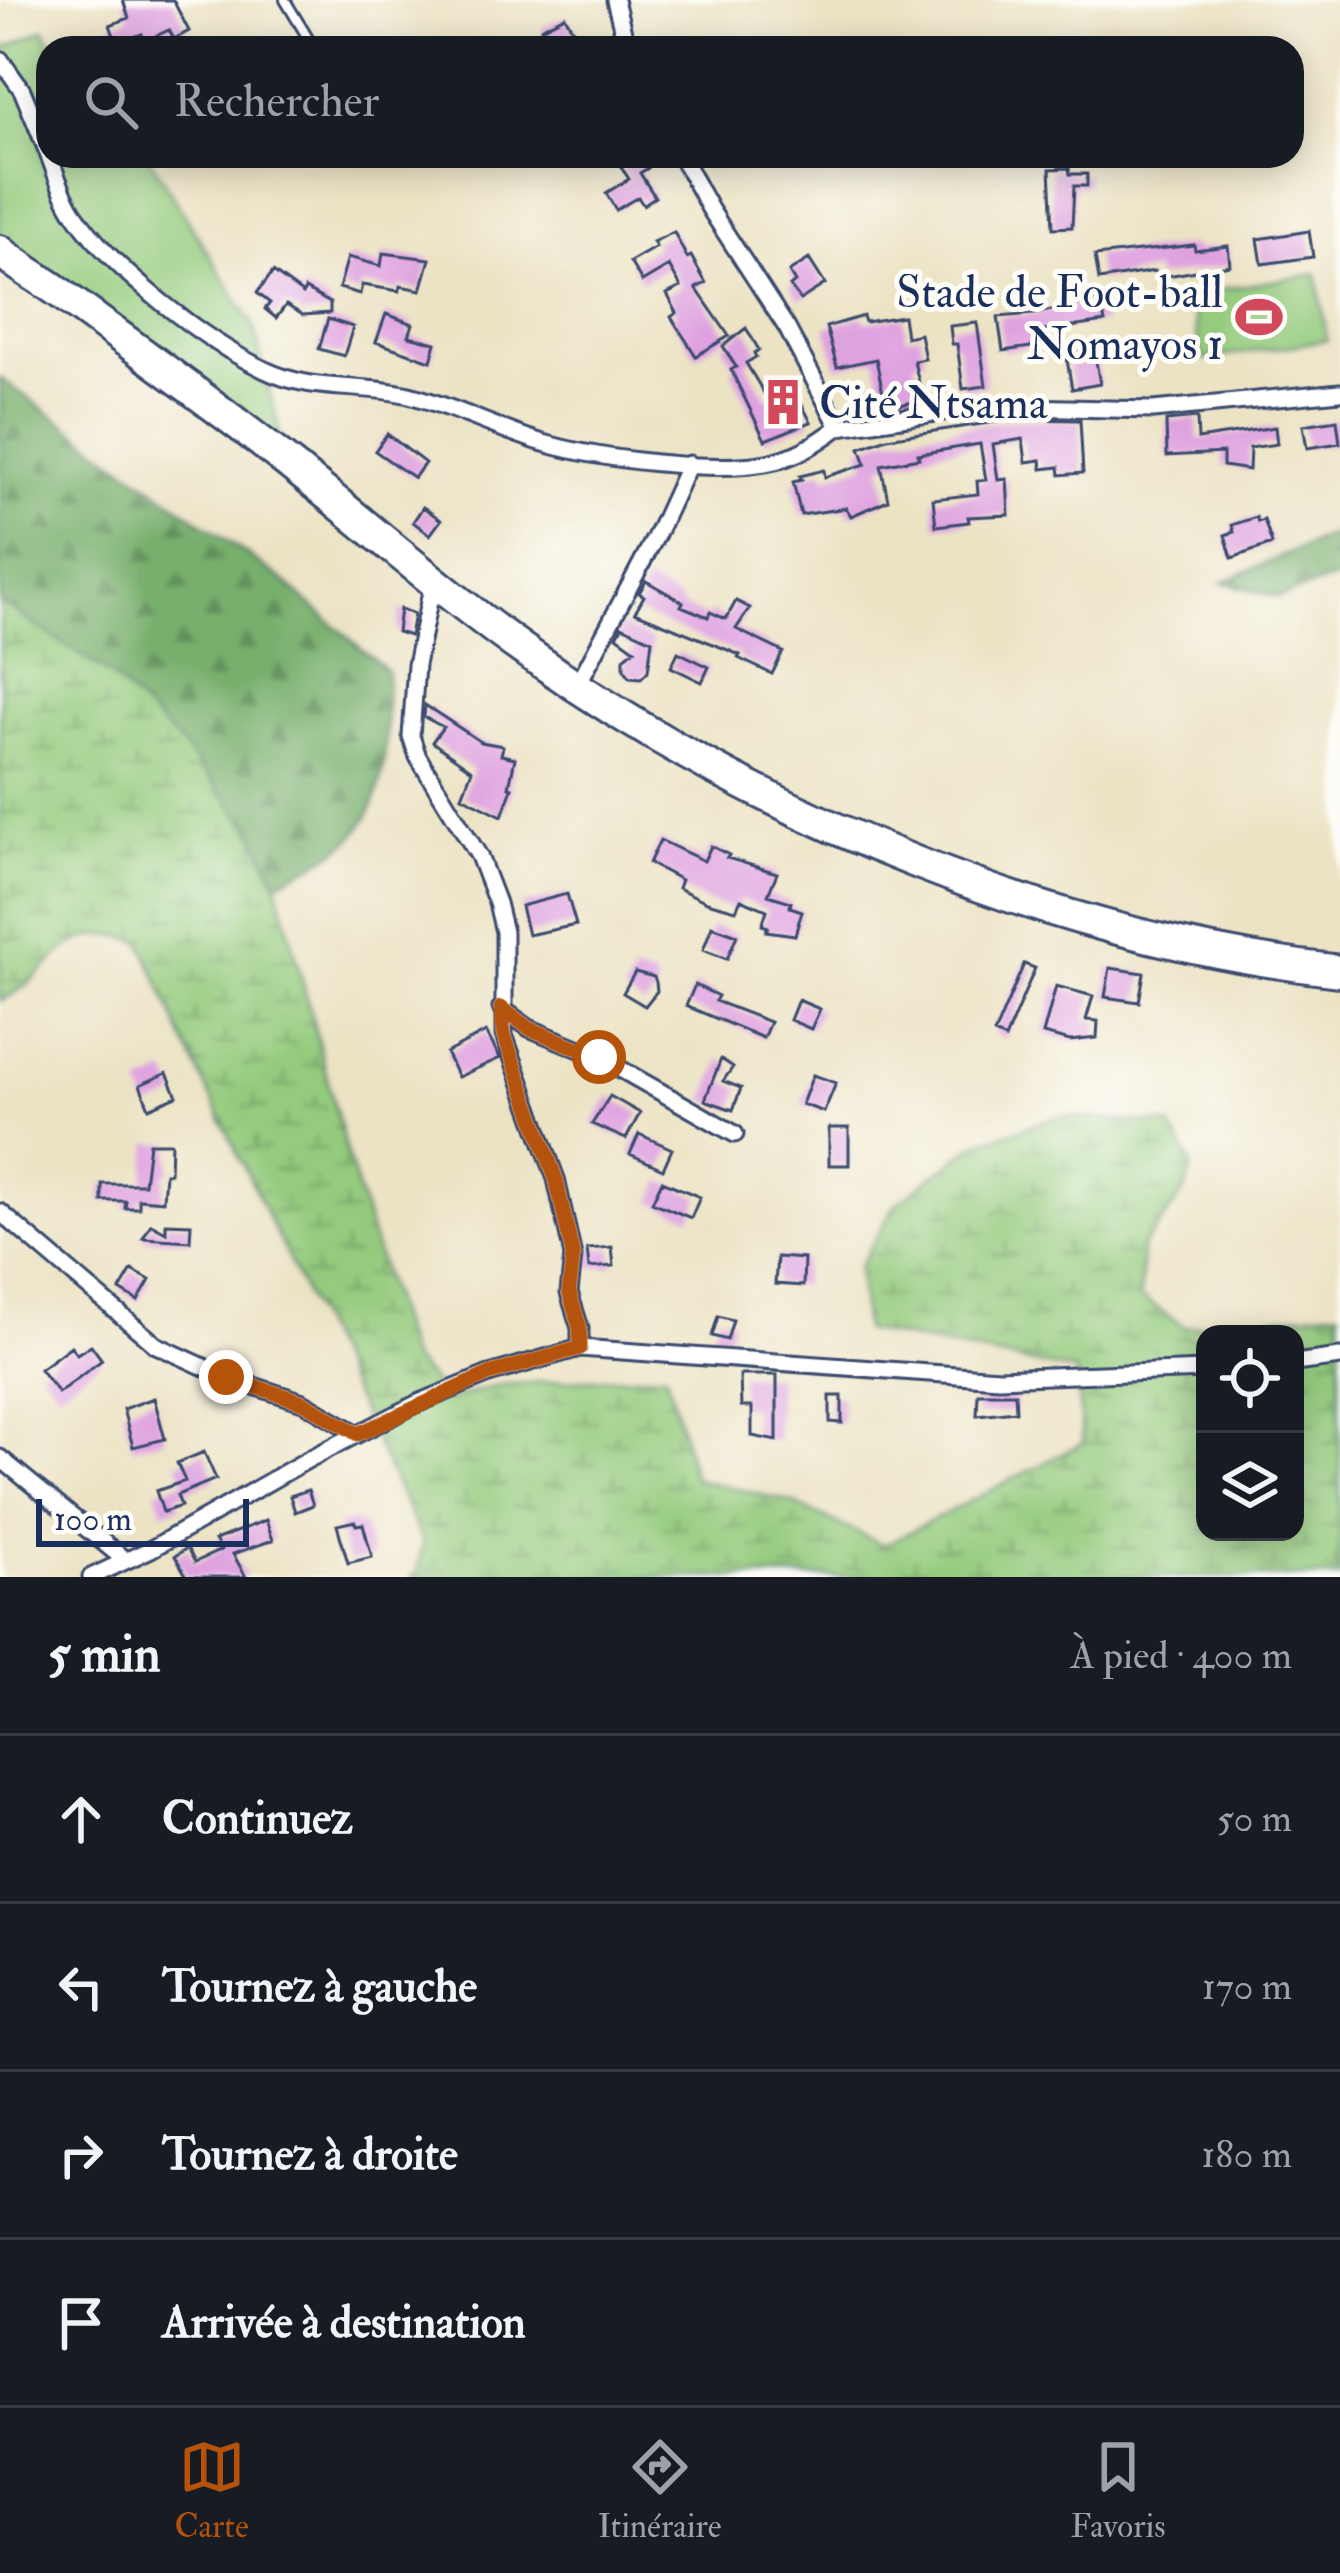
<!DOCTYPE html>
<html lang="fr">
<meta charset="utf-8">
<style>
:root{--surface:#171b24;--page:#242831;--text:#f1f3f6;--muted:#9ea1a6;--line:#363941;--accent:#b45309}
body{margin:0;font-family:"IM FELL Double Pica",serif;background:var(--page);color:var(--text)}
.controls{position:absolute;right:36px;bottom:36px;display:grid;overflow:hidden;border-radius:24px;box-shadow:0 6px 30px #0003}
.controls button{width:108px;height:108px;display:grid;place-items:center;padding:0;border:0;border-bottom:3px solid var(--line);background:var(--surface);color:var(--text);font:60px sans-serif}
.scale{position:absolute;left:36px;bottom:30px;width:213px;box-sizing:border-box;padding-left:12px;border:6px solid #1b2f5e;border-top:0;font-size:33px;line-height:42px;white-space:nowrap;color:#1b2f5e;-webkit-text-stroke:9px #fdfcf7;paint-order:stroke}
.stop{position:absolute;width:36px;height:36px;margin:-27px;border:9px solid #b45309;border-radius:50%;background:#fff}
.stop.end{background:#b45309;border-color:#fff;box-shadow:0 3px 12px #0008}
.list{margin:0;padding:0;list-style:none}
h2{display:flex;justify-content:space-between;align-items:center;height:156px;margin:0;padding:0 48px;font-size:51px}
h2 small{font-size:39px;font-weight:400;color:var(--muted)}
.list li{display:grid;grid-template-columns:78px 1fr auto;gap:36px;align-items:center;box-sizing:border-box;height:168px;padding:0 48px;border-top:3px solid var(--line)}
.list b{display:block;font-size:45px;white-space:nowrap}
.list em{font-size:39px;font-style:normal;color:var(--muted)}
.icon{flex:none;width:66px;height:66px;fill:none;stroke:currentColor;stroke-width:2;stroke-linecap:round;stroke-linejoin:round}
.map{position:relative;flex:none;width:1340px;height:1577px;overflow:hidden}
.search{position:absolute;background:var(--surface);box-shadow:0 6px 30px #0003;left:36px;right:36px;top:36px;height:132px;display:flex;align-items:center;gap:30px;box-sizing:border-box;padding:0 42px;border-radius:36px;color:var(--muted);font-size:45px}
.sheet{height:828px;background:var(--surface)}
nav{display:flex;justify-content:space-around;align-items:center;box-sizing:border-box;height:168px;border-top:3px solid var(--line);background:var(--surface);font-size:33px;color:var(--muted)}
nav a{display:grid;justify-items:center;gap:6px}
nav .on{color:var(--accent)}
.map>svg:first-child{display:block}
.grass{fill:#94cb7d;stroke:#587d6e;stroke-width:3}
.forest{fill:url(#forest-firs);stroke:#496f65;stroke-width:3}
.wetland{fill:url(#wetland-marsh);stroke:#587d6e;stroke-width:3;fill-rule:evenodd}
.building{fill:#dfa2e0}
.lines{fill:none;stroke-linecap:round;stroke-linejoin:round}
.lane-casing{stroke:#3a4a6d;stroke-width:14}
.street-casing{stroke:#3a4a6d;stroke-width:21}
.highway-casing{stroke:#3a4a6d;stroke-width:36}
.lane{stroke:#fff;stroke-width:8}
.street{stroke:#fff;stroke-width:15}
.highway{stroke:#fff;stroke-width:30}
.route{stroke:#b45309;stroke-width:15}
.labels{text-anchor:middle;stroke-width:10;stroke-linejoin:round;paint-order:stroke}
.poi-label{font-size:45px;fill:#1b2f5e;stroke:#fdfcf7;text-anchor:end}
</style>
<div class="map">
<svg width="1340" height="1577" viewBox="0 0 1340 1577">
<defs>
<pattern id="forest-firs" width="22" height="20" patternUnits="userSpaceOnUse" patternTransform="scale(3)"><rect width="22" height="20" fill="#77af6c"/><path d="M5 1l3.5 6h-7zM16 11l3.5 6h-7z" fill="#618f5c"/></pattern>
<pattern id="wetland-marsh" width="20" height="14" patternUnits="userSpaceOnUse" patternTransform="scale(3)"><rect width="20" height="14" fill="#94cb7d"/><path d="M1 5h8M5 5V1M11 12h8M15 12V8" fill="none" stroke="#78a56a"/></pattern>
</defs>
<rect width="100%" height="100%" fill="#fdfcf7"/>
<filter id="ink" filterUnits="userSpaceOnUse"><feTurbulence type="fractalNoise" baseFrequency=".00833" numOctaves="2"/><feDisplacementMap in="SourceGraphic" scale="24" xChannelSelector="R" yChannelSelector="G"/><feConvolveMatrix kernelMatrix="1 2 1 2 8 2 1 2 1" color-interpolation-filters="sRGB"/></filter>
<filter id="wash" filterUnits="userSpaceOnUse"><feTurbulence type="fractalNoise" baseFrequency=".004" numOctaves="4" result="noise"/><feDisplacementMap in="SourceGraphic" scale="48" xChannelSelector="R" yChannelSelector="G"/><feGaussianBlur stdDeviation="2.7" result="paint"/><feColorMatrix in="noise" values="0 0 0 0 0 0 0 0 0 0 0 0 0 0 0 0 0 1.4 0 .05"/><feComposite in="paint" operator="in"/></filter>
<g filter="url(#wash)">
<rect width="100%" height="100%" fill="#ece3c4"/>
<path class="grass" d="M 44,29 L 54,48 L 48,48 L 48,156 L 148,156 L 253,325 L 287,462 L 0,260 L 0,51 Z
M 1317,274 L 1327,340 L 1201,360 L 1191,294 Z"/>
<path class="forest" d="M 0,378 L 286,583 L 387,671 C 385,729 394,806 343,846 C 324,861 298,871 277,883 L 253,831 L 109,674 L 0,602 Z
M 1340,531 L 1340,577 L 1279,598 L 1223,582 Z"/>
<path class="wetland" d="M 0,602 L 109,674 L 181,744 L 253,831 L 277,883 L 347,1155 L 409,1357 L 449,1400 L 498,1385 L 666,1374 L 694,1479 L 788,1501 L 884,1545 L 1083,1443 L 1076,1372 L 864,1330 L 858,1268 L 896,1204 L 977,1143 L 1060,1116 L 1169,1125 L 1192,1164 L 1185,1191 L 1142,1247 L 1140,1297 L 1185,1327 L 1340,1310 L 1340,1577 L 412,1577 L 417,1574 L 423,1542 L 185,1043 L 141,941 C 60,917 59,974 0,1001 ZM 1205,1334 L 1295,1334 L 1295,1532 L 1205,1532 Z"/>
<g id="blocks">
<path class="building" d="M 123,0 L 173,0 L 189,31 L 174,39 L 169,30 L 145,41 L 142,34 L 117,44 L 110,25 L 129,18 Z
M 565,16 L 579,41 L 566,48 L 552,48 L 541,28 Z
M 614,156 L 640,156 L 648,168 L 640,173 L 655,197 L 643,205 L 638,197 L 616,210 L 606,193 L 629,179 Z
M 1069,168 L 1070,174 L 1087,174 L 1087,186 L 1074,186 L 1072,227 L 1053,228 L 1050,169 Z
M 1309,231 L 1313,257 L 1262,264 L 1258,239 Z
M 674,232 L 687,258 L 691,256 L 706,283 L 696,288 L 729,336 L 696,356 L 671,317 L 677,313 L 667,294 L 681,287 L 669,266 L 642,282 L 630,262 L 656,247 L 653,242 Z
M 1194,245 L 1195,250 L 1228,246 L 1230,265 L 1156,278 L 1155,271 L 1099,280 L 1095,256 Z
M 383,253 L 430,259 L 421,290 L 400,286 L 399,291 L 362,285 L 360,294 L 339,288 L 348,257 L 381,266 Z
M 809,259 L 825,284 L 800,300 L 790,286 L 795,282 L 789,272 Z
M 273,272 L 303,294 L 305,289 L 330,303 L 330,313 L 303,315 L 286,305 L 276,318 L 265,309 L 270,303 L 257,293 Z
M 1100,299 L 1105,322 L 1036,332 L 1038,346 L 1003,351 L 998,317 L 1034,314 Z
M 386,314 L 413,324 L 409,336 L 436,343 L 431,361 L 376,342 Z
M 863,316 L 865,322 L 903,316 L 906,337 L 920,334 L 925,359 L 914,361 L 923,400 L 886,408 L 876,359 L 837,367 L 826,327 Z
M 328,319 L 353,327 L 344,356 L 319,349 Z
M 977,323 L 986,386 L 963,389 L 957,344 L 952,344 L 950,326 Z
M 746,328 L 759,350 L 754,353 L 756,357 L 746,363 L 767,398 L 792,386 L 811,422 L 765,440 L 731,370 L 736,367 L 723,346 Z
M 1094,350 L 1100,384 L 1072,389 L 1066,354 Z
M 1197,418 L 1198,439 L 1275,427 L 1277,444 L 1250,448 L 1249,470 L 1223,466 L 1223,453 L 1167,456 L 1166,421 Z
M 1016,419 L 1080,420 L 1083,473 L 1060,475 L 1059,467 L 1042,469 L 1041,460 L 1026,462 L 1023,439 L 993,444 L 998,480 L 1007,479 L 1009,515 L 968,517 L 969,522 L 936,526 L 933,499 L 978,494 L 977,481 L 986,480 L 980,444 L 918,454 L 919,458 L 881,465 L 888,500 L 851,516 L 846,508 L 801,515 L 793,482 L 802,480 L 800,476 L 824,470 L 825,477 L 866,464 L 860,448 L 887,438 Z
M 1337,420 L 1340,443 L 1307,448 L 1303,425 Z
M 387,434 L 425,463 L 414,478 L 375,451 Z
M 423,507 L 441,520 L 430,535 L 413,522 Z
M 1256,517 L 1258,522 L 1264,520 L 1272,544 L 1232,558 L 1225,535 L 1234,532 L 1232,525 Z
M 646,581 L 683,602 L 681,606 L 708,617 L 710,612 L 726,619 L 736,601 L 750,608 L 736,629 L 783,652 L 772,674 L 738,658 L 740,655 L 635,612 L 644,596 L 639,593 Z
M 400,609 L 414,614 L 410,636 L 397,632 Z
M 622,626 L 652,640 L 648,671 L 641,678 L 630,677 L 624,669 L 624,658 L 635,649 L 617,636 Z
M 678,652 L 709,667 L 702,682 L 671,667 Z
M 425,705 L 481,742 L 503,746 L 501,755 L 515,758 L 509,787 L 512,788 L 502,816 L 462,796 L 472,770 L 432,742 L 443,727 L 424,717 Z
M 660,840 L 704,861 L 711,846 L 729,855 L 727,858 L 777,873 L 768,895 L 791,902 L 790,907 L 802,911 L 795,935 L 766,931 L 768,927 L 762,925 L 767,910 L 741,899 L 736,910 L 707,902 L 678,888 L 681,880 L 649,863 Z
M 567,894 L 576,925 L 528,935 L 521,906 Z
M 712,926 L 737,935 L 727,959 L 703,950 Z
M 1024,964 L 1035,968 L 1005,1039 L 994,1034 Z
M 1110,968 L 1144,973 L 1139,1002 L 1105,997 Z
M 635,972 L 654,977 L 656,982 L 657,991 L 645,1006 L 623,993 Z
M 695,985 L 718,996 L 715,1001 L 770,1022 L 763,1038 L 686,1006 Z
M 1056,986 L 1093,996 L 1086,1020 L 1098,1021 L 1097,1038 L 1070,1041 L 1043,1034 Z
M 798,1000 L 820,1009 L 811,1029 L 790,1020 Z
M 486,1032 L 500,1058 L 458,1077 L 446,1053 Z
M 721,1059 L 733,1067 L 723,1081 L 741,1088 L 733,1110 L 705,1100 Z
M 167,1073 L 177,1096 L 149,1108 L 140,1085 Z
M 813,1075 L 836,1083 L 824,1112 L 802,1104 Z
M 610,1096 L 640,1113 L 626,1139 L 592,1124 Z
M 829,1128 L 849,1128 L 849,1165 L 829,1165 Z
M 639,1134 L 672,1149 L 663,1169 L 630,1154 Z
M 149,1143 L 171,1143 L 170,1173 L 165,1173 L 163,1201 L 139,1199 L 139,1208 L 125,1208 L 126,1201 L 102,1201 L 102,1184 L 144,1184 Z
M 662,1181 L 700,1197 L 691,1218 L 652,1202 Z
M 166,1223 L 191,1224 L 190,1241 L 143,1238 L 151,1224 L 166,1232 Z
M 612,1247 L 614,1266 L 589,1268 L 587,1249 Z
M 777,1257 L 804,1259 L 803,1286 L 775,1284 Z
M 132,1270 L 150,1280 L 138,1301 L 120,1290 Z
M 718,1316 L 733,1320 L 727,1340 L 712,1336 Z
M 91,1345 L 102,1360 L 58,1393 L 40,1369 L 71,1346 L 77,1354 Z
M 740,1375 L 777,1375 L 777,1441 L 752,1436 L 752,1407 L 741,1407 Z
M 978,1393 L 1015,1393 L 1016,1411 L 977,1415 Z
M 830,1396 L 842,1396 L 842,1423 L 830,1422 Z
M 154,1398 L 165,1439 L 133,1447 L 123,1409 Z
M 204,1452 L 216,1479 L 177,1495 L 181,1506 L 163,1512 L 156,1491 L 185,1481 L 177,1463 Z
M 308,1490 L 313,1505 L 295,1512 L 290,1496 Z
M 266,1520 L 273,1540 L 233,1554 L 246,1577 L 187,1577 L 175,1556 L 187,1548 L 195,1562 L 221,1550 L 215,1540 Z
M 355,1521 L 356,1525 L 363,1524 L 372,1557 L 348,1563 L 337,1525 Z"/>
</g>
</g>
<g filter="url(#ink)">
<use href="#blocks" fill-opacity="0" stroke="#3a4a6d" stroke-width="3"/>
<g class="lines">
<defs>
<path id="lane" d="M 285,0 L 314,48"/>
<path id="street" d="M 615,0 L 627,48
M 0,59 L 22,90 L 48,153
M 49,156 C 57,176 63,197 75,214 C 112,270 205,341 265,370 C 312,393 361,383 409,395 C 456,407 501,431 547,444 C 600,459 712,473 766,463 C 795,458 816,444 839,427 L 787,328 L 710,209 L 681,156
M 839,427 L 983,406 L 1153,410 L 1340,392
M 433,582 L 416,665 L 411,736 L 418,757 L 479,856 L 497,903 L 504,932 L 504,1035 L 556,1179 L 573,1256 L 569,1293 L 580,1328 L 580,1348
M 577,686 L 658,532 L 689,464
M 501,1008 L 529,1028 L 599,1057 L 735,1134
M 0,1212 L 156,1345 L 226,1377 L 303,1402 L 358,1434
M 1295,1363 L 1340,1357
M 0,1458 L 125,1560
M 91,1577 L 151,1549 L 309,1459 L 416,1404 L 489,1374 L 580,1348 L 999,1378 L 1205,1370"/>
<path id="highway" d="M 0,251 C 21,269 45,281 67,298 C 138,350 209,401 278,455 C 364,522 446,596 535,658 C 763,819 1062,940 1340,971"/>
</defs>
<use href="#lane" class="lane-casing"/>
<use href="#street" class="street-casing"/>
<use href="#highway" class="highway-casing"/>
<use href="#lane" class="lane"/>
<use href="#street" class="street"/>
<use href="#highway" class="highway"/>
</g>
</g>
<g class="lines" filter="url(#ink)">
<path class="route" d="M 226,1377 L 303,1402 L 358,1434 L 489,1374 L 580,1348 L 580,1328 L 569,1292 L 573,1256 L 556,1179 L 504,1035 L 501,1008 L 529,1028 L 599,1057"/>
</g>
<defs>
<symbol id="stadium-bare" viewBox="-9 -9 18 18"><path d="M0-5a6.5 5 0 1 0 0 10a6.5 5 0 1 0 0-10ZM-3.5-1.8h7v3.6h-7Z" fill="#d1495b" stroke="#fdfcf7" stroke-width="2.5" paint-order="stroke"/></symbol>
<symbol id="building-bare" viewBox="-9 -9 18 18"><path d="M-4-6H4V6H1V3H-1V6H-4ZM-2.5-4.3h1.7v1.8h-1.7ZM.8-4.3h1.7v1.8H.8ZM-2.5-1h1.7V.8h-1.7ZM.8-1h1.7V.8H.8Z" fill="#d1495b" stroke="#fdfcf7" stroke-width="2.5" paint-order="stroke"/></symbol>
</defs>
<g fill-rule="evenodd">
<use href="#stadium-bare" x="1226" y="284" width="66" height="66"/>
<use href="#building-bare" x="750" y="369" width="66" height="66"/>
</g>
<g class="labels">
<g class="poi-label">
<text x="1223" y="307">Stade de Foot-ball<tspan x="1223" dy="52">Nomayos 1</tspan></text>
<text x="819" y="418" text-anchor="start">Cité Ntsama</text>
</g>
</g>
</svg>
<div class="controls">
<button><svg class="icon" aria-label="locate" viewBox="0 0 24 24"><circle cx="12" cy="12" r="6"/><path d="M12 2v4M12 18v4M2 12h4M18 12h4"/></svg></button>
<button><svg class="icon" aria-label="layers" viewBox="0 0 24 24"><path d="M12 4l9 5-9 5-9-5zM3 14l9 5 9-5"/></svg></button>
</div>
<div class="scale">100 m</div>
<div class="stop" style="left:599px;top:1057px"></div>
<div class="stop end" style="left:226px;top:1377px"></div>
<div class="search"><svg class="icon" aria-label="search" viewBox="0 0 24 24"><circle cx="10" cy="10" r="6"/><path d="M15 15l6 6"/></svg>Rechercher</div>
</div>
<section class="sheet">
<h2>5 min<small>À pied · 400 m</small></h2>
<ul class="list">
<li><svg class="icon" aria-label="ahead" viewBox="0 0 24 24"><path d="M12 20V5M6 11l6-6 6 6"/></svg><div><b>Continuez</b></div><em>50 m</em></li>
<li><svg class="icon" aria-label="left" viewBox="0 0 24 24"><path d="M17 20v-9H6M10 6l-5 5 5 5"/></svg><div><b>Tournez à gauche</b></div><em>170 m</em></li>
<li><svg class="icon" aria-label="right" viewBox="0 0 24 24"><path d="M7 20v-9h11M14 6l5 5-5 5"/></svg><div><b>Tournez à droite</b></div><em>180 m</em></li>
<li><svg class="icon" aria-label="arrive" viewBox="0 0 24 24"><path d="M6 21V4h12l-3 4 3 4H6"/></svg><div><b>Arrivée à destination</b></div></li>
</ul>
</section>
<nav>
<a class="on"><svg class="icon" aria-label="map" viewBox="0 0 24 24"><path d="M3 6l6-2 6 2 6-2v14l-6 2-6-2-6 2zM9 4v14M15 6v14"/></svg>Carte</a>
<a><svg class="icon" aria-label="directions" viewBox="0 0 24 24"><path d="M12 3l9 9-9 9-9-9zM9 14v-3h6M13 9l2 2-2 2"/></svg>Itinéraire</a>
<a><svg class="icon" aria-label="saved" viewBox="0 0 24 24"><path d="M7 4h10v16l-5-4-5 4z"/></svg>Favoris</a>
</nav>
